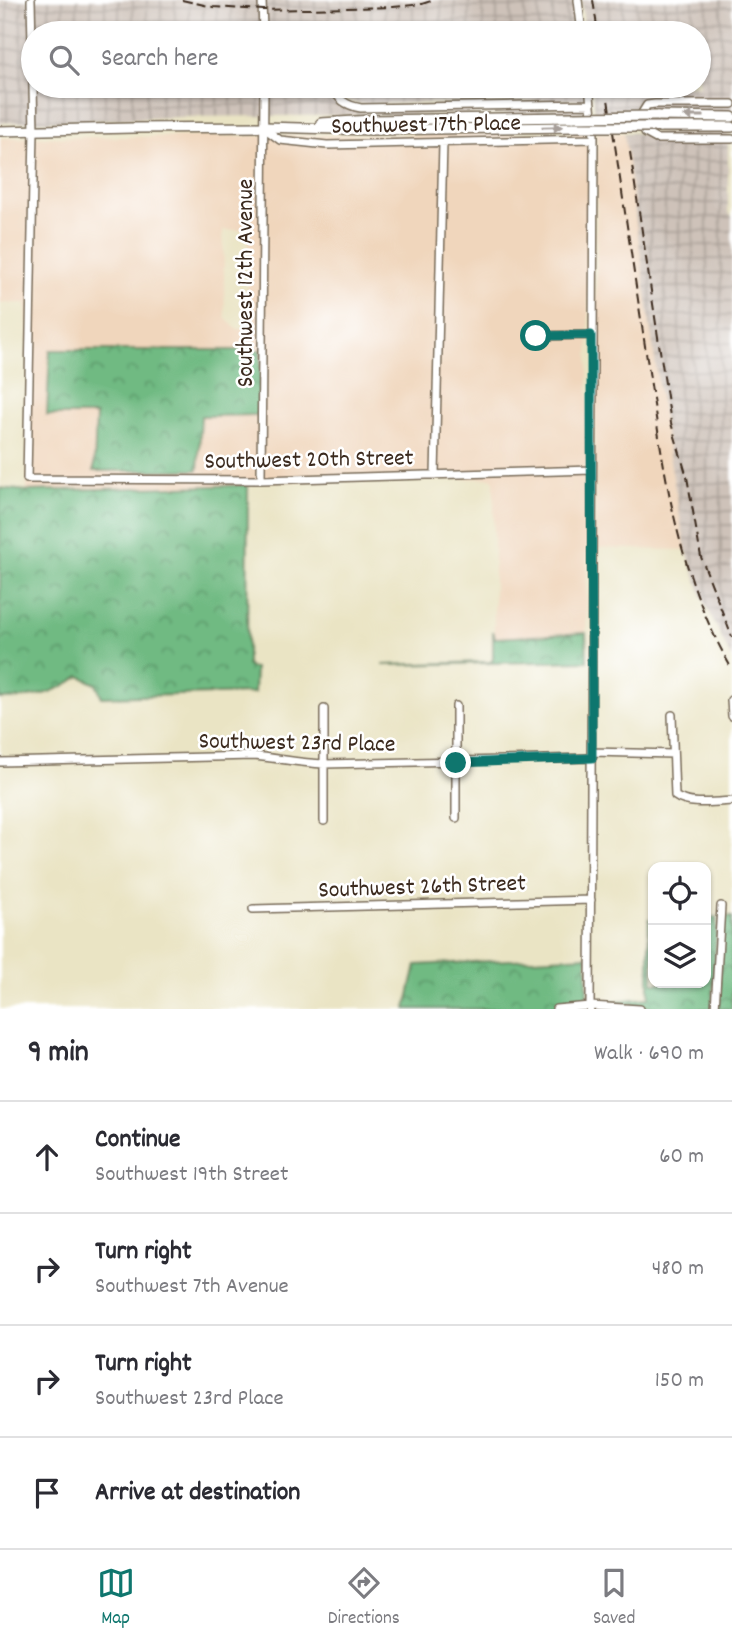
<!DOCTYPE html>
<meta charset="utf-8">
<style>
:root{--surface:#fff;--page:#f2f2f3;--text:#2b2b33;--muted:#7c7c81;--line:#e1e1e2;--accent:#0f766e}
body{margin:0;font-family:Dekko,sans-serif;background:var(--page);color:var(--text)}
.controls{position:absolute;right:21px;bottom:21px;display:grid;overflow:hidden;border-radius:14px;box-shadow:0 2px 5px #0004}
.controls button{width:63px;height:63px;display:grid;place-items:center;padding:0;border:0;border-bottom:2px solid var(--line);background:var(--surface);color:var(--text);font:35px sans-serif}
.stop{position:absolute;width:21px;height:21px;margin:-16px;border:5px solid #0f766e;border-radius:50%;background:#fff}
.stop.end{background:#0f766e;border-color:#fff;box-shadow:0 2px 7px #0008}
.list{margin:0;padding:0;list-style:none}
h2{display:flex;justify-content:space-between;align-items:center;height:91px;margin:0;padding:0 28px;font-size:30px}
h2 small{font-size:23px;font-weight:400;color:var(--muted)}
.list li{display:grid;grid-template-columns:46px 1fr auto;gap:21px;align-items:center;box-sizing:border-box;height:112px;padding:0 28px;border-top:2px solid var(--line)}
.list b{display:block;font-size:26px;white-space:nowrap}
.list p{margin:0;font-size:23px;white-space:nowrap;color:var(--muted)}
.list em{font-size:23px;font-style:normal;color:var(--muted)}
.icon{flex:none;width:38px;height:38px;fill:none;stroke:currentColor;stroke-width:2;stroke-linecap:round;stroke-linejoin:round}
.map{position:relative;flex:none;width:732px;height:1009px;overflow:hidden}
.search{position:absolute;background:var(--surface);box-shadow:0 2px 5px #0004;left:21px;right:21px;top:21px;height:77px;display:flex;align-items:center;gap:18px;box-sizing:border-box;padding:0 24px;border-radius:38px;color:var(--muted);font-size:26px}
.sheet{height:539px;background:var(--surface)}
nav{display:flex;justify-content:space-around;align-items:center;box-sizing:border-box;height:98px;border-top:2px solid var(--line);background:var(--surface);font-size:19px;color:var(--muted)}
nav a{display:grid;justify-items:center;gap:4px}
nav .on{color:var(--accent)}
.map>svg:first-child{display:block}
.built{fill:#f0d6bc;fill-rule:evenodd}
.industrial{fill:url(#industrial-grid)}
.forest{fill:url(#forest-crowns);stroke:#557250;stroke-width:2}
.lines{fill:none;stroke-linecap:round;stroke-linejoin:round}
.minor-casing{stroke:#786b58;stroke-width:10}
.major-casing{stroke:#786b58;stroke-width:12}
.minor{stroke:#fff;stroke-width:7}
.major{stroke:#fff;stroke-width:9}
.rail{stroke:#3b2a1e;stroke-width:2;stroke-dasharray:10 5;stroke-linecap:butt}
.major-bridge-casing{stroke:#786b58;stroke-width:12;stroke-linecap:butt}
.major-bridge{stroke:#fff;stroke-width:9}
.oneway{fill:#a79f9a}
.route{stroke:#0f766e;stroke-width:9}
.labels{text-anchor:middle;stroke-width:5;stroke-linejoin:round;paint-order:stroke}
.street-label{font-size:24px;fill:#3b2a1e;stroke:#fff}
</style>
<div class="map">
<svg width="732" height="1009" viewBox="0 0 732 1009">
<defs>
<pattern id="industrial-grid" width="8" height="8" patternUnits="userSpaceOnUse" patternTransform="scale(1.75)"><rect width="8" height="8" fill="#cec2b9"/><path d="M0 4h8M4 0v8" fill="none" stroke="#a89e96"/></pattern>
<pattern id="forest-crowns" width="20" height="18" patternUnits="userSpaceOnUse" patternTransform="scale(1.75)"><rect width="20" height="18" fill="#6fba82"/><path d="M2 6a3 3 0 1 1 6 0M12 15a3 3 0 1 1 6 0" fill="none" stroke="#5c976a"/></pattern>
</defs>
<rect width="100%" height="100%" fill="#fff"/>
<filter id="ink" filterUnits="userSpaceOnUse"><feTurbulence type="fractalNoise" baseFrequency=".0143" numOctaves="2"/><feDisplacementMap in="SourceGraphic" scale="14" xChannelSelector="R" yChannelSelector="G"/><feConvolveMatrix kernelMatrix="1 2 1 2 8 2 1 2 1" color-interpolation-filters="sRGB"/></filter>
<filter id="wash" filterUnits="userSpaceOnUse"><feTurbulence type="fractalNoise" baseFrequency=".00686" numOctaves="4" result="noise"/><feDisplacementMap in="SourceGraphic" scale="28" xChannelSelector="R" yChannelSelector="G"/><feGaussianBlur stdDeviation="1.57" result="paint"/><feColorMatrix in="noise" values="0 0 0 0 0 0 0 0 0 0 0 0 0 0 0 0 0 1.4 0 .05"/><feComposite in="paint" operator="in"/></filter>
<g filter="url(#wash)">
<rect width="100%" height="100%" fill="#eae4c4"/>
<path class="built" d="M 590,133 L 586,633 L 494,638 L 494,481 L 491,478 L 251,482 L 248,485 L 27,491 L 29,351 L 26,303 L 0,303 L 0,138 ZM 223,230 L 248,230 L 247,329 L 236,329 L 225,317 ZM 96,415 L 198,470 L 94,471 Z
M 597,133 L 624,133 L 664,426 L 686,550 L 595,548 Z"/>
<path class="industrial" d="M 0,0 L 575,0 L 579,33 L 33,33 L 33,86 L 328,86 L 337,101 L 348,109 L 361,111 L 588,107 L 589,113 L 182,117 L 0,123 Z
M 581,0 L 732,0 L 732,113 L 595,113 L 592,86 L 699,86 L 699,33 L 585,33 Z
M 335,86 L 585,86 L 587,100 L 361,104 L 350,102 L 340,96 Z
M 624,133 L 728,133 L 728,211 L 732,217 L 732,660 L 704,601 L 686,550 L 664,426 Z"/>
<path class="forest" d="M 50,350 L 261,350 L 259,415 L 201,416 L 198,470 L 94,471 L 96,415 L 47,415 Z
M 248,485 L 247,665 L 250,668 L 255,668 L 254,693 L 102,697 L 96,684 L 80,676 C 55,694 31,699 0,699 L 0,488 L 27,491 Z
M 493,631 L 495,638 L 586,633 L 587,661 L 382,665 L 491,662 L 493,659 Z
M 717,917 L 712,1009 L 658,1009 L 632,1004 L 593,1003 L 649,998 L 649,919 L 653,919 L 653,983 L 706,983 L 706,918 Z
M 723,917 L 732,917 L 732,1009 L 718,1009 Z
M 587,956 L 587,1003 L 543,1009 L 406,1009 L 416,965 Z"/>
</g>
<g filter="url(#ink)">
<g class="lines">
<defs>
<path id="minor" d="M 31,0 L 34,131 L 27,479 L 261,480 L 592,470
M 262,0 L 263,33
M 578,0 L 582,33
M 331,86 C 339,100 345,105 361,108 L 591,104
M 589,86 L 594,135 L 590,1009
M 732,104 L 655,104 L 647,105 L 642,113 L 645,133 L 656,139 L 732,139
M 264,128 L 280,140 L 327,145 L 594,139
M 536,336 L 591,335
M 435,475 L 443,143
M 261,480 L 264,86
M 731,700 L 732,716
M 456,706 L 456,818
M 672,715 L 675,796 C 688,806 716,802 732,801
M 592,752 L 673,754
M 0,762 L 253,756 C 277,758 299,763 324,764 L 592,758
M 324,821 L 324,709
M 253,909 L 591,900
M 556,1009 L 590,1006 L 640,1009
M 715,1009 L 721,906"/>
<path id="major" d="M 657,116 L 732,117
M 321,123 L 372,120 L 574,117
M 659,127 L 732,127
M 0,131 L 133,128 L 264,127 L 372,130 L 575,127"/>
</defs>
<use href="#minor" class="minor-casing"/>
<use href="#major" class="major-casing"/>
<use href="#minor" class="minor"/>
<use href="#major" class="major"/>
<path class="rail" d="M 182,0 L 213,7 L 263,10 L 393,7 L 422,4 L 434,0
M 593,0 L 598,33
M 606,86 C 620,177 633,268 647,359 C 664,468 675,571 732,669
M 630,152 L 671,423 L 687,477 L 701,557 L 732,637"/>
<defs>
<path id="major-bridge" d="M 574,117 L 657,116
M 575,127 L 659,127"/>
</defs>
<use href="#major-bridge" class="major-bridge-casing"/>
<use href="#major-bridge" class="major-bridge"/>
</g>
<defs><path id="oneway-solid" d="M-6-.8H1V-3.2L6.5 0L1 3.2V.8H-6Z" transform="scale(1.75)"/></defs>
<g class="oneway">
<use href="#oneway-solid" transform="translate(694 116) rotate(-180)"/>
<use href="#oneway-solid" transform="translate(552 127) rotate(-1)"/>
</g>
</g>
<g class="lines" filter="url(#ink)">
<path class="route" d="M 456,763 L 592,758 L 591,335 L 536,336"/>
</g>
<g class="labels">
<g class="street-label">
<text transform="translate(426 123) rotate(-1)" y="8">Southwest 17th Place</text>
<text transform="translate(244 283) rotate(-90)" y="8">Southwest 12th Avenue</text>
<text transform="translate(309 458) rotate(-1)" y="8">Southwest 20th Street</text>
<text transform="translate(297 741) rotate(1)" y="8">Southwest 23rd Place</text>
<text transform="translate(422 885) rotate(-2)" y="8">Southwest 26th Street</text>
</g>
</g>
</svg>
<div class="controls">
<button><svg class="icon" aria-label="locate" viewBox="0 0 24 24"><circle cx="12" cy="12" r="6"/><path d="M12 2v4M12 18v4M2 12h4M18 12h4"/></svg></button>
<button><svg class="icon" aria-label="layers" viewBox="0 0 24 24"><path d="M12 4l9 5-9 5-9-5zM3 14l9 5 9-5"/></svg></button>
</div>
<div class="stop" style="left:536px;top:336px"></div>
<div class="stop end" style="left:456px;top:763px"></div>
<div class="search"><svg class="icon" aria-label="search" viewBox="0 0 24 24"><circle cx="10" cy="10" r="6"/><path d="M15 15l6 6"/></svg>Search here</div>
</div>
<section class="sheet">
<h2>9 min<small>Walk · 690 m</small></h2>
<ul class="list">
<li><svg class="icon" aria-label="ahead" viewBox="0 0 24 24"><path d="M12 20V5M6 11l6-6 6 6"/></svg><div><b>Continue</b><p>Southwest 19th Street</p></div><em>60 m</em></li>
<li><svg class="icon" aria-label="right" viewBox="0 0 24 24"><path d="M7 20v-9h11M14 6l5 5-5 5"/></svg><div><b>Turn right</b><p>Southwest 7th Avenue</p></div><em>480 m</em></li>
<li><svg class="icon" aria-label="right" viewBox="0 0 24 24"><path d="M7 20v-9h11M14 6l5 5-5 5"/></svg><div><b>Turn right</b><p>Southwest 23rd Place</p></div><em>150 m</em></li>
<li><svg class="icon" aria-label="arrive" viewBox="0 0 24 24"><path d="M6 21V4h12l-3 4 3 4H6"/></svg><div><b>Arrive at destination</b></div></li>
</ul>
</section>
<nav>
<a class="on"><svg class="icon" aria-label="map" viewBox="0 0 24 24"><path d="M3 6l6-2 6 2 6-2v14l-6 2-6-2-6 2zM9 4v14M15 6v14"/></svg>Map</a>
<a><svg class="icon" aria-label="directions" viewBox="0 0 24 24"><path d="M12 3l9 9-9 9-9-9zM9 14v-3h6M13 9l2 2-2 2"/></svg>Directions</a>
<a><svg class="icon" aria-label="saved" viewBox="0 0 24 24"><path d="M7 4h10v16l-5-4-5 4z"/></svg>Saved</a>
</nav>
